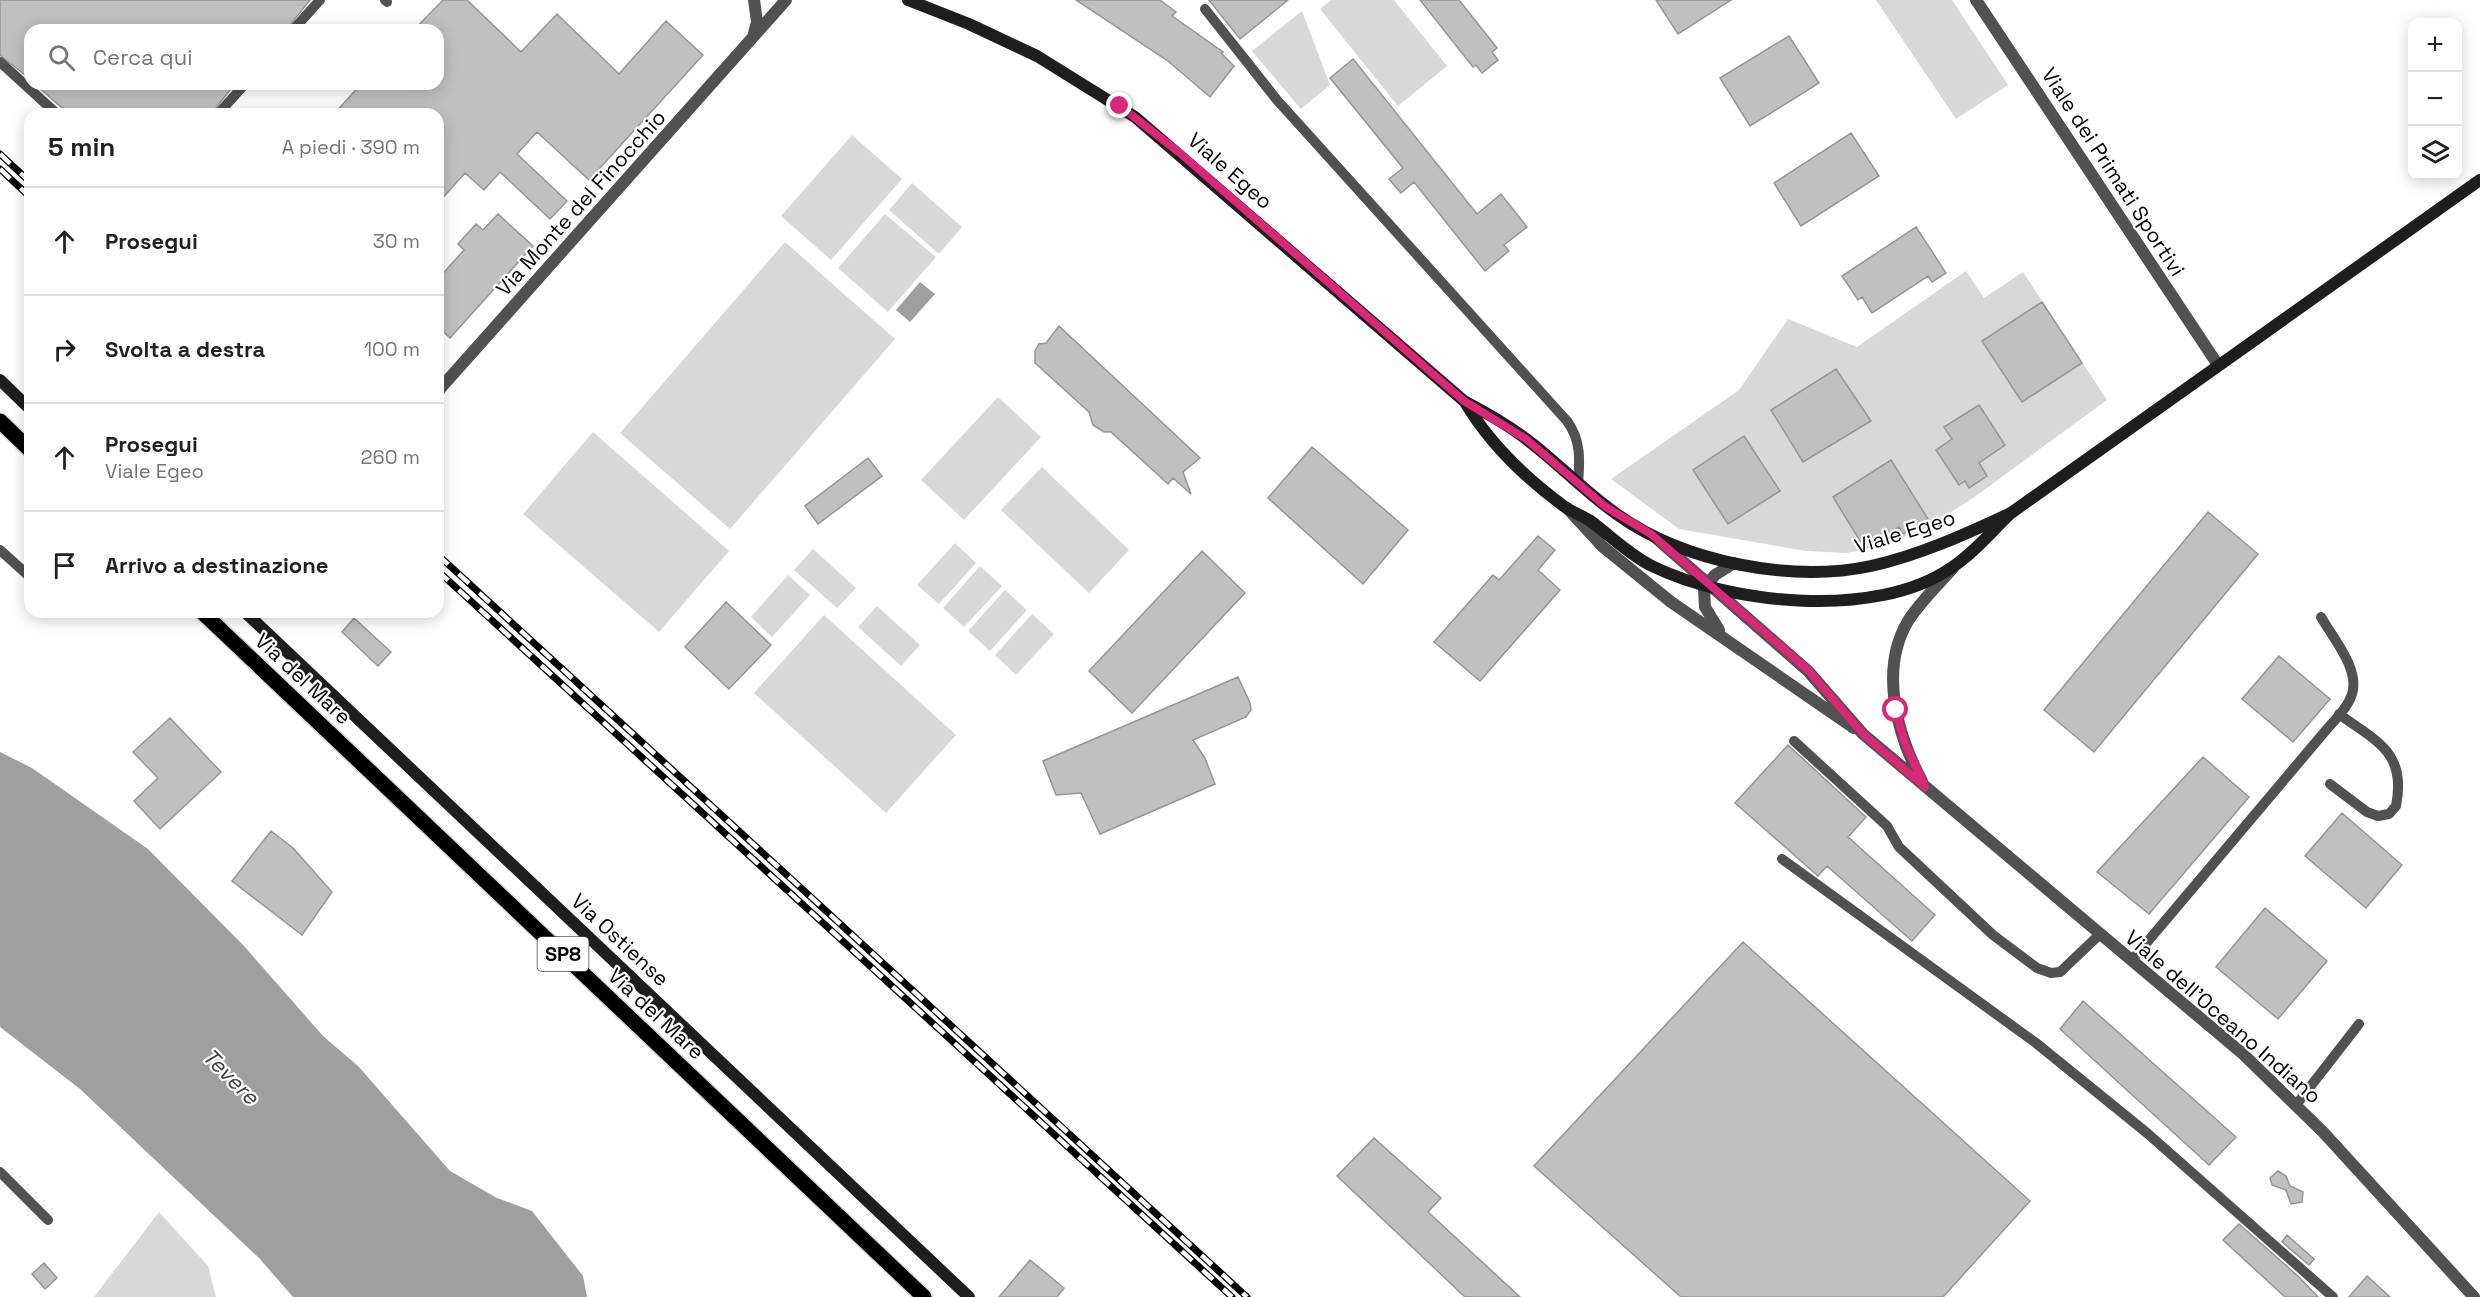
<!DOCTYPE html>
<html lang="it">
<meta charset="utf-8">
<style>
:root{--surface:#fff;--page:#f6f6f6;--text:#202124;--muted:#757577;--line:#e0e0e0}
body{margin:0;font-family:"Space Grotesk",sans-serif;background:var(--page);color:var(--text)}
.controls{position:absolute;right:18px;top:18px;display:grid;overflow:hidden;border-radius:12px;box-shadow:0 3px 15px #0003}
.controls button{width:54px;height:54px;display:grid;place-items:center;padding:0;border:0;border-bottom:2px solid var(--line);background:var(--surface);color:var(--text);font:30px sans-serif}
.stop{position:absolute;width:18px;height:18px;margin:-14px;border:4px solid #db2777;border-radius:50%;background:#fff}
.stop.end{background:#db2777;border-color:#fff;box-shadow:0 2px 6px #0008}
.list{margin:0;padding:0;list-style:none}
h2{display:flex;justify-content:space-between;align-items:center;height:78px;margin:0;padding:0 24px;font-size:26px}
h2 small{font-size:20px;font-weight:400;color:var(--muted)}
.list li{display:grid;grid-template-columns:39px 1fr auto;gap:18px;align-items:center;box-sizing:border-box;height:108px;padding:0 24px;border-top:2px solid var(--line)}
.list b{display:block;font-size:22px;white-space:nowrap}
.list p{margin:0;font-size:20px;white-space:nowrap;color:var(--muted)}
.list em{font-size:20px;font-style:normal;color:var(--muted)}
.icon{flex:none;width:33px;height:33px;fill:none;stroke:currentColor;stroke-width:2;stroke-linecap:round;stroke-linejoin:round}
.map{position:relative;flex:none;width:2480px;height:1297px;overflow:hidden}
.search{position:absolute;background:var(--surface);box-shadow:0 3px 15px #0003;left:24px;top:24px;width:420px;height:66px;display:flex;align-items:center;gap:15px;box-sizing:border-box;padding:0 21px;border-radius:18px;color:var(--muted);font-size:22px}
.panel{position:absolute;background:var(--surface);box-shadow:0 3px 15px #0003;left:24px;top:108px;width:420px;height:510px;border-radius:18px}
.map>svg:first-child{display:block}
.green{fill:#d8d8d8;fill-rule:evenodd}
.water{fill:#9f9f9f}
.building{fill:#c0c0c0;stroke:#959595;stroke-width:1.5}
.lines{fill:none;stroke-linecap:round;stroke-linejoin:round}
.primary-casing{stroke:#dbdbdb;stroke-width:18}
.service{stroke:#515151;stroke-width:10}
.minor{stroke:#515151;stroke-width:12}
.tertiary{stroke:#515151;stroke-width:12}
.secondary{stroke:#1e1e1e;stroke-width:12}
.primary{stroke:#000;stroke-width:15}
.rail-casing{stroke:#000;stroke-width:7}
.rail{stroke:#fff;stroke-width:4.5;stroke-dasharray:14;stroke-linecap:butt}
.route{stroke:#db2777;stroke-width:8}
.labels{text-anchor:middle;stroke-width:4.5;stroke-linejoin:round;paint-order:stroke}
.shield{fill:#fff;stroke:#4c4c4c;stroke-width:1.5}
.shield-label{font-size:20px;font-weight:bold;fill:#000}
.street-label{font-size:21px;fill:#000;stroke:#fff}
.water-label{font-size:22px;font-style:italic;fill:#404040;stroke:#fff}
</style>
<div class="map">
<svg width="2480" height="1297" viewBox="0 0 2480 1297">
<rect width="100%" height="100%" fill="#fff"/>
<path class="green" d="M 1331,0 L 1394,0 L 1447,66 L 1398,106 L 1320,9 Z
M 1876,0 L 1952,0 L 2008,85 L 1956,119 Z
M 1302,11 L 1330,85 L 1301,109 L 1252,51 Z
M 852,135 L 902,179 L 831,260 L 781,216 Z
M 912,183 L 962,227 L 939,254 L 889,210 Z
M 885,214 L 936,257 L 888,312 L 838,268 Z
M 785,242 L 895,339 L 730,529 L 620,433 Z
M 1966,271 L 1984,298 L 2023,272 L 2107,400 L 1973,498 L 1928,527 L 1878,547 L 1847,553 L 1806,551 L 1679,529 L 1611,479 L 1739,390 L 1788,319 L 1857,347 ZM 1744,436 L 1779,491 L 1728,524 L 1693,470 Z
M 998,397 L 1041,437 L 964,520 L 921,480 Z
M 593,432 L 729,551 L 659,632 L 523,514 Z
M 1042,467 L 1129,550 L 1089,593 L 1001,510 Z
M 955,543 L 976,563 L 939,604 L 917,585 Z
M 813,549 L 856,588 L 837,608 L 794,570 Z
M 980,566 L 1002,586 L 964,627 L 943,608 Z
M 788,575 L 810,595 L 772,637 L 751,617 Z
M 1005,590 L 1027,610 L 990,651 L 968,631 Z
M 877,606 L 920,645 L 901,666 L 858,627 Z
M 1032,614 L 1054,634 L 1016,675 L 995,655 Z
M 824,615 L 956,735 L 886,813 L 754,693 Z
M 159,1212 L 208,1266 L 216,1297 L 94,1297 Z"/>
<path class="water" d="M 920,282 L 935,294 L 910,322 L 896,310 Z
M 0,752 L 32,768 L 148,849 L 244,946 L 323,1036 L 358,1066 L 450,1171 L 497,1198 L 532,1211 L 583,1276 L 587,1297 L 293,1297 L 259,1258 L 80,1089 L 0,1027 Z"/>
<path class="building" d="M 0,0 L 310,0 L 286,30 L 30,30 L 30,79 L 0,55 Z
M 443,0 L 467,0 L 521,52 L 557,14 L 619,74 L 666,21 L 703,55 L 589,180 L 537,132 L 517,154 L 567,201 L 550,219 L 500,172 L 484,190 L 465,173 L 438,203 L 438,114 L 334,114 L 361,84 L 438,84 L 438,30 L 414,30 Z
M 1076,0 L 1160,0 L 1176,12 L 1172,16 L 1223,52 L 1221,53 L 1234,66 L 1210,97 L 1168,61 Z
M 1209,0 L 1288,0 L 1240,39 Z
M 1420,0 L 1459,0 L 1497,48 L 1492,52 L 1498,60 L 1482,73 L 1476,65 L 1473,67 Z
M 1656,0 L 1731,0 L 1678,34 Z
M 1789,36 L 1819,83 L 1750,126 L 1720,78 Z
M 1353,59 L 1477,214 L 1501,194 L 1527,227 L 1504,245 L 1509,251 L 1485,271 L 1414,182 L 1401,193 L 1389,179 L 1403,168 L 1330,78 Z
M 35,84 L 235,84 L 211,114 L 64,114 L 62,108 Z
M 1851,133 L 1879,176 L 1801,226 L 1774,183 Z
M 498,214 L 533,246 L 450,338 L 438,327 L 438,279 L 464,250 L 458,244 L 476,224 L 483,230 Z
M 1916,227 L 1946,273 L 1932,282 L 1928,276 L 1872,313 L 1862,297 L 1858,300 L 1842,276 Z
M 2042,302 L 2082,363 L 2022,402 L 1982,341 Z
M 1059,326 L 1200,458 L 1183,472 L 1191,494 L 1173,478 L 1168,484 L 1111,432 L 1104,432 L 1093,425 L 1089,412 L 1035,363 L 1035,351 L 1039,344 L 1046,343 Z
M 1836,369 L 1871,421 L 1803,462 L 1771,410 Z
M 1979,405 L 2005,445 L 1979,463 L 1987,476 L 1969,488 L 1965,481 L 1959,485 L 1936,450 L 1952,439 L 1944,427 Z
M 1744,436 L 1780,491 L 1728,524 L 1693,470 Z
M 1312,447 L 1408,530 L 1363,584 L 1268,498 Z
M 868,458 L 882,476 L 818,524 L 805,506 Z
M 1891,460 L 1928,519 L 1903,534 L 1899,527 L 1865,549 L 1833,497 Z
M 2208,512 L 2258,554 L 2094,752 L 2044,710 Z
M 1538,536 L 1555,550 L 1538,570 L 1560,590 L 1480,681 L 1434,642 L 1493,575 L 1499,580 Z
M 1202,551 L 1245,593 L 1132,713 L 1089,671 Z
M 726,602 L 771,645 L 729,689 L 685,647 Z
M 354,618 L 391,652 L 378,666 L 342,632 Z
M 2279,656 L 2330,699 L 2293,742 L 2242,699 Z
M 1238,677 L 1250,703 L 1251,710 L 1246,717 L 1193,740 L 1205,758 L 1215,784 L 1100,834 L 1081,793 L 1056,795 L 1043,761 Z
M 170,718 L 221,772 L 160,829 L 134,801 L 158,778 L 133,752 Z
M 1788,745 L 1866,817 L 1848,837 L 1935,915 L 1912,941 L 1827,866 L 1818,876 L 1735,803 Z
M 2203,757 L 2249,797 L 2149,914 L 2097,872 Z
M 2342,813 L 2402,865 L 2366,908 L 2305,856 Z
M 271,831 L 293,848 L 332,892 L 302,935 L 232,881 Z
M 2265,908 L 2327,961 L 2278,1019 L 2216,967 Z
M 1743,942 L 2030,1201 L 1943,1297 L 1681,1297 L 1534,1166 Z
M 2083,1001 L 2236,1137 L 2209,1165 L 2060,1029 Z
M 1374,1138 L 1441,1198 L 1428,1212 L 1520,1297 L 1465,1297 L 1337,1176 Z
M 2278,1171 L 2286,1176 L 2290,1186 L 2303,1192 L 2302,1202 L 2291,1204 L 2286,1190 L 2272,1185 L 2270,1178 Z
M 2239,1224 L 2299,1277 L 2318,1297 L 2285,1297 L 2223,1240 Z
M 2287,1235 L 2314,1259 L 2309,1265 L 2282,1242 Z
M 1030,1260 L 1064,1288 L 1057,1297 L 999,1297 Z
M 44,1263 L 57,1278 L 45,1289 L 32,1274 Z
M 2367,1276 L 2390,1297 L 2349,1297 Z"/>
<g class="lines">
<defs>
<path id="primary" d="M 0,421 L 30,450
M 202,612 L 924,1297"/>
</defs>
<use href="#primary" class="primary-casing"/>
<path class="service" d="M 385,0 L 387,2
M 1205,9 L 1277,100 L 1567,421 C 1581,440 1580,460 1578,483
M 293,30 L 320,0
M 0,62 L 57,114
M 218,114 L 245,84
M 0,550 L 30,577
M 1794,741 L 1887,826 L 1899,847 L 1993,935 L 2037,968 L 2051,973 L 2060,972 L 2100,934
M 2330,784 L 2367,812 L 2378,816 L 2389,814 L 2396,806 C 2407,751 2375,741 2339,714
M 1782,859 L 2036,1043 L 2147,1133 L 2333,1297
M 2132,960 L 2327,729 C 2336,719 2348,707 2352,694 C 2360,669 2333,638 2321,617
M 2296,1105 L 2359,1024
M 0,1172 L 48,1220"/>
<path class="minor" d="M 753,37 L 757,22 L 754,0
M 438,391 L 786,0"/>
<path class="tertiary" d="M 1976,0 L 2218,365
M 1567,508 L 1602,546 L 1671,602 L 1854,728
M 1656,538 L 1808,671 L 1863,734 L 2243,1054 L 2323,1132 L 2474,1297
M 1719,630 L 1705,607 L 1704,588 L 1715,575 L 1734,563
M 1922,781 C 1897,735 1879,670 1908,621 C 1920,602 1938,585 1953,568"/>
<path class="secondary" d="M 908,0 L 969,24 L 1037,56 L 1135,117 L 1464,401 C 1487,413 1510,426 1530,442 C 1560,465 1586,493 1618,515 C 1684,562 1791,583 1871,566 C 1920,555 1966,534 2011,513
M 0,380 L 30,409
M 1465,402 C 1489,443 1527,479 1565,507 C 1572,512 1581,515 1589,520 C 1610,535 1628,554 1652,566 C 1729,604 1876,620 1951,568 C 1973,554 1992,531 2011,513 L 2480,180
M 245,612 L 969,1297"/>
<use href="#primary" class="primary"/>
<defs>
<path id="rail" d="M 0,154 L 30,182
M 0,169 L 30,197
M 438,555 L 1247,1297
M 438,571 L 1232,1297"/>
</defs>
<use href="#rail" class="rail-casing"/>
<use href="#rail" class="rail"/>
</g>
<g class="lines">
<path class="route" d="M 1120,106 L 1180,153 L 1464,401 L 1526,439 L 1606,507 L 1651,534 L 1808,670 L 1863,734 L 1925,787 L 1904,741 L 1896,710"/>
</g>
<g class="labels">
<rect class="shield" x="537.5" y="937" width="51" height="34" rx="4.5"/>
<g class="shield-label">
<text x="563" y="961">SP8</text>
</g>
<g class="street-label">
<text transform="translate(1230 171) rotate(41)" y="7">Viale Egeo</text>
<text transform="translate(2113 172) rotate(57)" y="7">Viale dei Primati Sportivi</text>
<text transform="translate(581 203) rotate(-48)" y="7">Via Monte del Finocchio</text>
<text transform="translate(1905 532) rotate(-17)" y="7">Viale Egeo</text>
<text transform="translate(303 679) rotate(43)" y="7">Via del Mare</text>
<text transform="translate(620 940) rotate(43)" y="7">Via Ostiense</text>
<text transform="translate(656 1014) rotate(43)" y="7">Via del Mare</text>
<text transform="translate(2223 1017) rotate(41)" y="7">Viale dell'Oceano Indiano</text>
</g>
<g class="water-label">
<text transform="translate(231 1076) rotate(45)" y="8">Tevere</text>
</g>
</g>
</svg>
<div class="controls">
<button>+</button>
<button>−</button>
<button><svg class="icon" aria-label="layers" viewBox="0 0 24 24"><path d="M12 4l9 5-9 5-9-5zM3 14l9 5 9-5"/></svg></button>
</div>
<div class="stop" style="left:1896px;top:710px"></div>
<div class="stop end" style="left:1120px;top:106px"></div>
<div class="search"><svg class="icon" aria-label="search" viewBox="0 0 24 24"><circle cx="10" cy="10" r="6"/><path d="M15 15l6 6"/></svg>Cerca qui</div>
<section class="panel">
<h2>5 min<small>A piedi · 390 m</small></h2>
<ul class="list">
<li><svg class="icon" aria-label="ahead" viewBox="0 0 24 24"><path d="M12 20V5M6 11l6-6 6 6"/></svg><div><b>Prosegui</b></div><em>30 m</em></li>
<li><svg class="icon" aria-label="right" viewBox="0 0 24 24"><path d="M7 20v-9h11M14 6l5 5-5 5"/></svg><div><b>Svolta a destra</b></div><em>100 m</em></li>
<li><svg class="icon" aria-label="ahead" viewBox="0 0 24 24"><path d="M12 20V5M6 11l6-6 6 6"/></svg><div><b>Prosegui</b><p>Viale Egeo</p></div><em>260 m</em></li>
<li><svg class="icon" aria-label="arrive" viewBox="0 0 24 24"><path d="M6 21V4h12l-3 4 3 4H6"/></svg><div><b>Arrivo a destinazione</b></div></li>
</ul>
</section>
</div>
